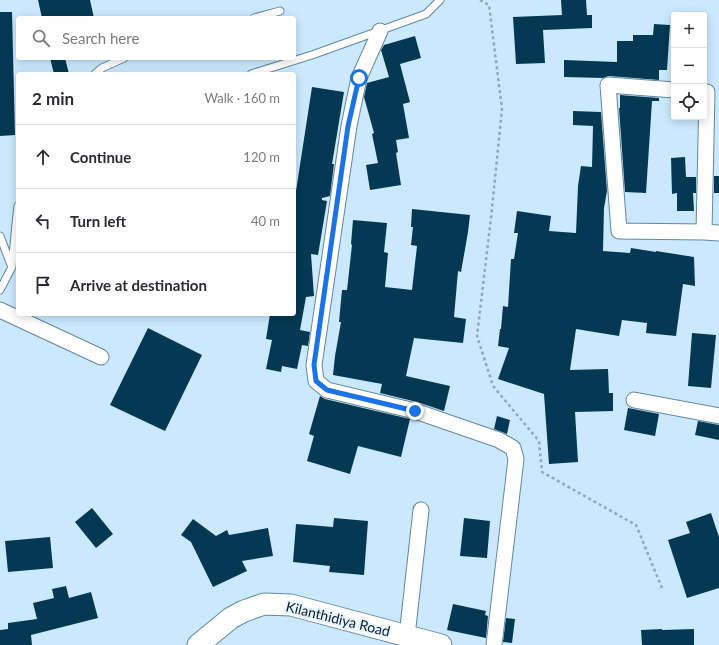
<!DOCTYPE html>
<meta charset="utf-8">
<style>
:root{--surface:#fff;--page:#f2f2f3;--text:#2b2b33;--muted:#7c7c81;--line:#e1e1e2}
body{margin:0;font-family:Lato,sans-serif;background:var(--page);color:var(--text)}
.controls{position:absolute;right:12px;top:12px;display:grid;overflow:hidden;border-radius:4px;box-shadow:0 2px 10px #0003}
.controls button{width:36px;height:36px;display:grid;place-items:center;padding:0;border:0;border-bottom:1px solid var(--line);background:var(--surface);color:var(--text);font:20px sans-serif}
.stop{position:absolute;width:12px;height:12px;margin:-9px;border:3px solid #1a73e8;border-radius:50%;background:#fff}
.stop.end{background:#1a73e8;border-color:#fff;box-shadow:0 1px 4px #0008}
.list{margin:0;padding:0;list-style:none}
h2{display:flex;justify-content:space-between;align-items:center;height:52px;margin:0;padding:0 16px;font-size:17px}
h2 small{font-size:13px;font-weight:400;color:var(--muted)}
.list li{display:grid;grid-template-columns:26px 1fr auto;gap:12px;align-items:center;box-sizing:border-box;height:64px;padding:0 16px;border-top:1px solid var(--line)}
.list b{display:block;font-size:15px;white-space:nowrap}
.list em{font-size:13px;font-style:normal;color:var(--muted)}
.icon{flex:none;width:22px;height:22px;fill:none;stroke:currentColor;stroke-width:2;stroke-linecap:round;stroke-linejoin:round}
.map{position:relative;flex:none;width:719px;height:645px;overflow:hidden}
.search{position:absolute;background:var(--surface);box-shadow:0 2px 10px #0003;left:16px;top:16px;width:280px;height:44px;display:flex;align-items:center;gap:10px;box-sizing:border-box;padding:0 14px;border-radius:4px;color:var(--muted);font-size:15px}
.panel{position:absolute;background:var(--surface);box-shadow:0 2px 10px #0003;left:16px;top:72px;width:280px;height:244px;border-radius:4px}
.map>svg:first-child{display:block}
.building{fill:#053852}
.lines{fill:none;stroke-linecap:round;stroke-linejoin:round}
.lane-casing{stroke:#64879e;stroke-width:9}
.street-casing{stroke:#64879e;stroke-width:17}
.secondary-casing{stroke:#64879e;stroke-width:23}
.path{stroke:#8fa8b9;stroke-width:2.5;stroke-dasharray:3 3;stroke-linecap:butt}
.lane{stroke:#fff;stroke-width:7}
.street{stroke:#fff;stroke-width:15}
.secondary{stroke:#fff;stroke-width:21}
.route{stroke:#1a73e8;stroke-width:5}
.labels{text-anchor:middle;stroke-width:4;stroke-linejoin:round;paint-order:stroke}
.street-label{font-size:14px;fill:#101e27;stroke:#e5f4fe}
</style>
<div class="map">
<svg width="719" height="645" viewBox="0 0 719 645">
<rect width="100%" height="100%" fill="#cbe9fe"/>
<path class="building" d="M 38,0 L 90,0 L 94,18 L 42,18 Z
M 561,0 L 586,0 L 587,15 L 592,15 L 592,28 L 543,30 L 545,63 L 516,64 L 513,17 L 562,15 Z
M 0,12 L 12,12 L 15,135 L 0,136 Z
M 654,24 L 670,25 L 667,70 L 659,70 L 659,80 L 609,76 L 603,78 L 564,77 L 564,60 L 617,62 L 617,41 L 633,41 L 633,35 L 653,35 Z
M 415,36 L 421,58 L 400,64 L 410,102 L 403,104 L 409,138 L 396,140 L 398,152 L 396,153 L 401,185 L 370,190 L 366,165 L 378,163 L 372,134 L 374,133 L 364,97 L 367,83 L 389,77 L 381,50 L 384,45 Z
M 50,58 L 65,58 L 69,74 L 54,74 Z
M 312,87 L 344,92 L 332,164 L 334,164 L 330,196 L 322,198 L 322,200 L 327,201 L 318,255 L 311,254 L 314,296 L 306,297 L 300,330 L 310,332 L 308,346 L 302,345 L 297,369 L 282,366 L 281,372 L 266,369 L 272,340 L 266,339 L 270,314 L 294,314 L 294,204 Z
M 620,95 L 659,98 L 659,101 L 652,101 L 646,193 L 625,192 L 619,108 L 620,108 Z
M 573,111 L 601,112 L 607,191 L 604,208 L 603,251 L 630,253 L 631,248 L 656,252 L 656,251 L 694,257 L 695,286 L 683,284 L 676,336 L 646,333 L 647,323 L 622,320 L 619,336 L 576,329 L 570,370 L 608,369 L 609,393 L 613,393 L 613,411 L 575,412 L 578,462 L 549,464 L 544,394 L 498,379 L 509,348 L 498,346 L 500,329 L 501,329 L 503,306 L 508,307 L 511,259 L 514,259 L 518,233 L 514,233 L 517,211 L 551,216 L 549,231 L 576,233 L 578,186 L 581,166 L 592,167 L 593,126 L 573,125 Z
M 685,157 L 686,177 L 696,177 L 696,193 L 693,193 L 694,211 L 677,211 L 677,193 L 672,194 L 671,158 Z
M 714,176 L 719,176 L 719,193 L 714,193 Z
M 412,209 L 470,215 L 468,232 L 461,272 L 458,271 L 454,317 L 466,319 L 463,343 L 414,338 L 406,376 L 450,386 L 444,411 L 417,402 L 380,393 L 382,384 L 333,375 L 335,356 L 341,322 L 339,322 L 342,290 L 347,290 L 352,245 L 351,244 L 353,220 L 387,223 L 384,252 L 388,253 L 385,287 L 412,290 L 417,246 L 411,245 L 413,227 L 411,227 Z
M 148,328 L 202,355 L 165,431 L 110,405 Z
M 692,333 L 716,335 L 711,388 L 688,386 Z
M 320,396 L 325,399 L 410,419 L 401,457 L 358,446 L 350,474 L 307,461 L 314,436 L 309,434 Z
M 628,408 L 659,414 L 655,436 L 624,430 Z
M 497,416 L 510,420 L 507,434 L 494,429 Z
M 698,421 L 719,425 L 719,440 L 695,435 Z
M 92,508 L 113,534 L 96,548 L 75,522 Z
M 711,513 L 719,537 L 719,588 L 687,598 L 668,540 L 690,533 L 686,522 Z
M 334,518 L 368,521 L 364,575 L 329,572 L 330,566 L 293,562 L 296,524 L 333,527 Z
M 464,518 L 490,521 L 487,558 L 460,556 Z
M 193,519 L 216,536 L 227,530 L 229,535 L 268,528 L 273,556 L 242,561 L 247,571 L 213,587 L 191,542 L 181,535 Z
M 50,537 L 53,568 L 8,572 L 5,541 Z
M 66,586 L 69,598 L 91,592 L 98,618 L 31,635 L 32,645 L 0,645 L 0,630 L 8,629 L 8,623 L 37,619 L 33,603 L 54,598 L 52,589 Z
M 453,604 L 486,611 L 485,615 L 488,616 L 486,638 L 447,630 Z
M 506,618 L 515,619 L 512,643 L 503,642 Z
M 662,629 L 662,630 L 694,629 L 694,645 L 642,645 L 641,630 Z"/>
<g class="lines">
<defs>
<path id="lane" d="M 254,18 L 280,11
M 95,74 L 102,68 L 124,58
M 251,74 L 312,55 L 426,14 L 440,0
M 0,236 L 11,265
M 0,290 L 12,267 L 16,224 L 18,206"/>
<path id="street" d="M 380,31 L 359,78 L 349,126 L 314,365 L 316,381 L 327,390 L 415,411 L 499,440 L 513,448 L 516,459 L 494,645
M 674,90 L 608,85 L 619,231 L 704,232 L 719,233
M 704,232 L 707,92
M 0,310 L 101,357
M 634,400 L 719,416
M 407,636 L 421,510"/>
<path id="secondary" d="M 198,645 L 231,618 L 244,611 L 264,604 L 291,605 L 441,645"/>
</defs>
<use href="#lane" class="lane-casing"/>
<use href="#street" class="street-casing"/>
<use href="#secondary" class="secondary-casing"/>
<path class="path" d="M 480,0 L 489,5 L 502,109 L 491,218 L 477,336 L 493,386 L 539,441 L 542,472 L 636,525 L 662,588"/>
<use href="#lane" class="lane"/>
<use href="#street" class="street"/>
<use href="#secondary" class="secondary"/>
</g>
<g class="lines">
<path class="route" d="M 359,78 L 348,126 L 314,365 L 316,381 L 327,390 L 415,411"/>
</g>
<g class="labels">
<g class="street-label">
<text transform="translate(338 619) rotate(14)" y="5">Kilanthidiya Road</text>
</g>
</g>
</svg>
<div class="controls">
<button>+</button>
<button>−</button>
<button><svg class="icon" aria-label="locate" viewBox="0 0 24 24"><circle cx="12" cy="12" r="6"/><path d="M12 2v4M12 18v4M2 12h4M18 12h4"/></svg></button>
</div>
<div class="stop" style="left:359px;top:78px"></div>
<div class="stop end" style="left:415px;top:411px"></div>
<div class="search"><svg class="icon" aria-label="search" viewBox="0 0 24 24"><circle cx="10" cy="10" r="6"/><path d="M15 15l6 6"/></svg>Search here</div>
<section class="panel">
<h2>2 min<small>Walk · 160 m</small></h2>
<ul class="list">
<li><svg class="icon" aria-label="ahead" viewBox="0 0 24 24"><path d="M12 20V5M6 11l6-6 6 6"/></svg><div><b>Continue</b></div><em>120 m</em></li>
<li><svg class="icon" aria-label="left" viewBox="0 0 24 24"><path d="M17 20v-9H6M10 6l-5 5 5 5"/></svg><div><b>Turn left</b></div><em>40 m</em></li>
<li><svg class="icon" aria-label="arrive" viewBox="0 0 24 24"><path d="M6 21V4h12l-3 4 3 4H6"/></svg><div><b>Arrive at destination</b></div></li>
</ul>
</section>
</div>
